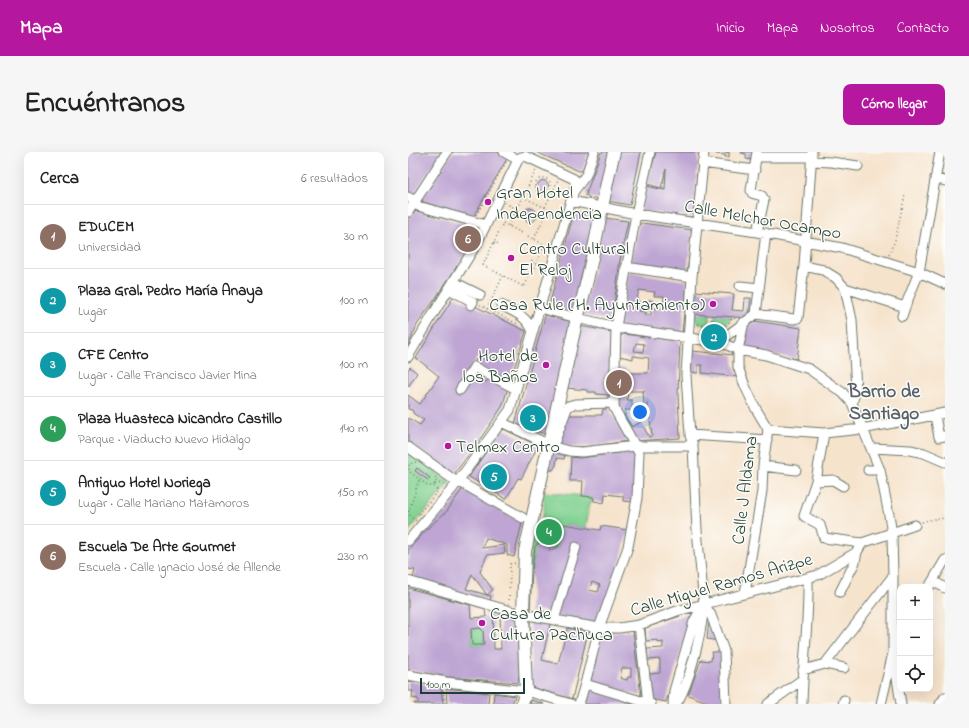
<!DOCTYPE html>
<html lang="es">
<meta charset="utf-8">
<style>
:root{--surface:#fff;--page:#f6f6f6;--text:#222;--muted:#767676;--line:#e0e0e0;--accent:#b5179e}
body{margin:0;font-family:"Indie Flower",sans-serif;background:var(--page);color:var(--text)}
.controls{position:absolute;right:12px;bottom:12px;display:grid;overflow:hidden;border-radius:8px;box-shadow:0 4px 16px #0002}
.controls button{width:36px;height:36px;display:grid;place-items:center;padding:0;border:0;border-bottom:1px solid var(--line);background:var(--surface);color:var(--text);font:20px sans-serif}
.scale{position:absolute;left:12px;bottom:10px;width:105px;box-sizing:border-box;padding-left:4px;border:2px solid #1f3d34;border-top:0;font-size:11px;line-height:14px;white-space:nowrap;color:#1f3d34;-webkit-text-stroke:3px #fdfcf7;paint-order:stroke}
.you{position:absolute;left:232px;top:260px;width:14px;height:14px;margin:-10px;border:3px solid #fff;border-radius:50%;background:#1a73e8;box-shadow:0 0 0 6px #1a73e833}
.badge{display:grid;place-items:center;width:26px;height:26px;border-radius:50%;background:var(--accent);color:#fff;font-size:13px;font-weight:700}
.pin{position:absolute;translate:-50% -50%;border:2px solid #fff;box-shadow:0 1px 4px #0006}
.list{margin:0;padding:0;list-style:none}
h2{display:flex;justify-content:space-between;align-items:center;height:52px;margin:0;padding:0 16px;font-size:17px}
h2 small{font-size:13px;font-weight:400;color:var(--muted)}
.list li{display:grid;grid-template-columns:26px 1fr auto;gap:12px;align-items:center;box-sizing:border-box;height:64px;padding:0 16px;border-top:1px solid var(--line)}
.list b{display:block;font-size:15px;white-space:nowrap}
.list p{margin:0;font-size:13px;white-space:nowrap;color:var(--muted)}
.list em{font-size:13px;font-style:normal;color:var(--muted)}
.icon{flex:none;width:22px;height:22px;fill:none;stroke:currentColor;stroke-width:2;stroke-linecap:round;stroke-linejoin:round}
.map{position:relative;flex:none;width:537px;height:552px;overflow:hidden;border-radius:8px}
header{display:flex;align-items:center;gap:24px;box-sizing:border-box;height:56px;padding:0 20px;background:var(--accent);color:#fff}
header strong{font-size:19px}
nav{display:flex;gap:22px;margin-inline-start:auto;font-size:14px}
.intro{display:flex;align-items:center;justify-content:space-between;box-sizing:border-box;height:96px;padding:0 24px}
h1{margin:0;font-size:28px}
.button{padding:10px 18px;border-radius:8px;background:var(--accent);color:#fff;font-size:14px;font-weight:700}
main{display:flex;gap:24px;padding:0 24px}
aside{flex:1;background:var(--surface);border-radius:8px;box-shadow:0 4px 16px #0002}
.map>svg:first-child{display:block}
.green{fill:#82d292;stroke:#508863}
.building{fill:#bea5d3;fill-rule:evenodd}
.lines{fill:none;stroke-linecap:round;stroke-linejoin:round}
.minor-casing{stroke:#6a7769;stroke-width:11}
.major-casing{stroke:#6a7769;stroke-width:14}
.path{stroke:#6a7769;stroke-width:1.5;stroke-dasharray:1 3;stroke-linecap:butt}
.minor{stroke:#fff;stroke-width:9}
.major{stroke:#fff;stroke-width:12}
.poi-dot{fill:#b5179e;stroke:#fdfcf7;stroke-width:1.5}
.labels{text-anchor:middle;stroke-width:3;stroke-linejoin:round;paint-order:stroke}
.poi-label{font-size:18px;fill:#1f3d34;stroke:#fdfcf7;text-anchor:start}
.street-label{font-size:18px;fill:#1f3d34;stroke:#fdfcf7}
.neighbourhood-label{font-size:19px;font-weight:bold;fill:#57616c;stroke:#fdfcf7}
</style>
<header>
<strong>Mapa</strong>
<nav><a>Inicio</a><a>Mapa</a><a>Nosotros</a><a>Contacto</a></nav>
</header>
<div class="intro"><h1>Encuéntranos</h1><a class="button">Cómo llegar</a></div>
<main>
<aside>
<h2>Cerca<small>6 resultados</small></h2>
<ul class="list">
<li><span class="badge" style="background:#8d6e63">1</span><div><b>EDUCEM</b><p>Universidad</p></div><em>30 m</em></li>
<li><span class="badge" style="background:#0f9aa8">2</span><div><b>Plaza Gral. Pedro María Anaya</b><p>Lugar</p></div><em>100 m</em></li>
<li><span class="badge" style="background:#0f9aa8">3</span><div><b>CFE Centro</b><p>Lugar · Calle Francisco Javier Mina</p></div><em>100 m</em></li>
<li><span class="badge" style="background:#2e9e5b">4</span><div><b>Plaza Huasteca Nicandro Castillo</b><p>Parque · Viaducto Nuevo Hidalgo</p></div><em>140 m</em></li>
<li><span class="badge" style="background:#0f9aa8">5</span><div><b>Antiguo Hotel Noriega</b><p>Lugar · Calle Mariano Matamoros</p></div><em>150 m</em></li>
<li><span class="badge" style="background:#8d6e63">6</span><div><b>Escuela De Arte Gourmet</b><p>Escuela · Calle Ignacio José de Allende</p></div><em>230 m</em></li>
</ul>
</aside>
<div class="map">
<svg width="537" height="552" viewBox="0 0 537 552">
<rect width="100%" height="100%" fill="#fdfcf7"/>
<filter id="ink" filterUnits="userSpaceOnUse"><feTurbulence type="fractalNoise" baseFrequency=".025" numOctaves="2"/><feDisplacementMap in="SourceGraphic" scale="8" xChannelSelector="R" yChannelSelector="G"/><feConvolveMatrix kernelMatrix="1 2 1 2 8 2 1 2 1" color-interpolation-filters="sRGB"/></filter>
<filter id="wash" filterUnits="userSpaceOnUse"><feTurbulence type="fractalNoise" baseFrequency=".012" numOctaves="4" result="noise"/><feDisplacementMap in="SourceGraphic" scale="16" xChannelSelector="R" yChannelSelector="G"/><feGaussianBlur stdDeviation="0.9" result="paint"/><feColorMatrix in="noise" values="0 0 0 0 0 0 0 0 0 0 0 0 0 0 0 0 0 1.4 0 .05"/><feComposite in="paint" operator="in"/></filter>
<g filter="url(#wash)">
<rect width="100%" height="100%" fill="#f6e3cc"/>
<path class="green" d="M 285,162 L 302,163 L 301,174 L 290,171 Z
M 307,163 L 324,165 C 320,173 314,174 306,175 Z
M 0,301 L 42,330 L 0,380 Z
M 138,340 L 185,345 L 185,350 L 182,350 L 178,376 L 156,372 L 150,395 L 141,399 L 143,392 L 133,390 L 128,393 L 124,418 L 120,418 L 125,384 L 132,377 L 137,352 L 134,345 L 135,341 Z
M 72,476 L 75,479 L 76,493 L 64,493 L 63,477 Z"/>
<g id="blocks">
<path class="building" d="M 2,0 L 34,0 L 5,43 L 0,40 L 0,3 Z
M 45,0 L 92,0 L 100,5 L 65,65 L 15,50 L 14,46 Z
M 128,0 L 181,0 L 174,19 L 171,19 Z
M 193,0 L 203,0 L 191,47 L 180,45 L 178,42 Z
M 210,0 L 233,0 L 222,53 L 199,49 Z
M 248,0 L 291,0 L 285,64 L 284,65 L 234,59 L 233,57 L 238,34 L 257,38 L 258,17 L 253,36 L 239,32 Z
M 308,0 L 321,0 L 321,5 L 317,5 L 317,3 L 308,2 Z
M 333,0 L 347,0 L 346,8 L 338,7 L 338,2 L 333,1 Z
M129.5 34a5.5 5.5 0 1 1 11 0a5.5 5.5 0 1 1-11 0Z
M115 63a7 7 0 1 1 14 0a7 7 0 1 1-14 0Z
M 9,59 L 69,75 L 72,77 L 59,100 L 9,173 L 0,194 L 0,68 L 4,61 Z
M 166,60 L 189,64 L 166,161 L 141,154 Z
M 197,66 L 220,69 L 212,108 L 204,169 L 175,163 Z
M 234,71 L 285,78 L 279,120 L 223,112 L 230,74 Z
M 223,120 L 279,129 L 274,182 L 211,174 L 220,123 ZM 231,138 L 247,140 L 246,144 L 256,144 L 255,157 L 244,156 L 245,149 L 241,148 L 240,152 L 228,150 ZM 231,157 L 243,158 L 243,163 L 237,163 L 238,160 L 231,159 Z
M 287,139 L 326,142 L 324,158 L 336,159 L 337,146 L 343,146 L 341,166 L 285,162 Z
M 46,144 L 118,179 L 94,255 L 68,293 L 46,322 L 0,290 L 0,266 L 12,273 L 16,268 L 6,262 L 4,258 L 0,257 L 0,243 L 12,252 L 31,224 L 8,206 ZM 70,204 L 73,206 L 69,214 L 82,226 L 78,230 L 68,223 L 70,220 L 66,217 L 50,238 Z
M 138,163 L 164,170 L 137,282 L 107,272 L 137,164 Z
M 347,169 L 393,176 L 389,207 L 335,197 L 339,174 Z
M 172,174 L 204,180 L 201,257 L 220,288 L 220,289 L 185,294 L 168,295 L 159,294 L 148,291 L 160,263 L 194,263 L 195,257 L 199,257 L 200,243 L 188,242 L 188,240 L 180,240 L 180,238 L 158,236 Z
M 215,182 L 272,189 L 270,242 L 272,286 L 227,289 L 211,257 L 209,232 L 211,216 L 217,216 L 217,221 L 240,221 L 241,206 L 225,204 L 225,207 L 211,204 L 212,185 ZM 228,191 L 236,192 L 235,200 L 226,199 ZM 220,239 L 237,239 L 235,239 L 236,253 L 240,252 L 244,284 L 241,285 L 233,270 L 224,275 L 217,264 L 217,258 L 224,258 L 224,248 L 219,248 Z
M 284,199 L 326,203 L 325,210 L 330,225 L 294,221 L 294,213 L 290,213 L 290,221 L 283,220 Z
M 2,215 L 9,221 L 0,235 L 0,218 Z
M 94,276 L 130,294 L 113,327 L 110,326 L 98,347 L 61,325 Z
M 224,299 L 228,304 L 225,350 L 215,349 L 215,344 L 197,342 L 196,351 L 186,349 L 185,345 L 174,344 L 175,329 L 162,329 L 163,305 L 171,306 Z
M 144,300 L 157,303 L 156,307 L 149,306 L 148,313 L 145,318 L 140,318 Z
M 9,316 L 22,326 L 20,328 L 7,319 Z
M 55,336 L 114,371 L 106,405 L 99,403 L 99,393 L 78,386 L 74,396 L 96,393 L 97,401 L 79,403 L 72,420 L 85,438 L 79,443 L 64,422 L 58,437 L 83,444 L 82,449 L 5,427 L 7,418 L 0,417 L 0,398 L 21,375 L 39,359 Z
M 156,372 L 192,378 L 193,374 L 220,378 L 213,407 L 190,473 L 149,465 L 145,461 L 129,458 L 129,461 L 122,460 L 124,418 L 127,395 L 128,393 L 133,390 L 143,391 L 141,399 L 150,395 ZM 184,430 L 192,433 L 190,440 L 181,438 Z
M 0,436 L 62,453 L 63,466 L 78,465 L 77,457 L 85,459 L 86,497 L 93,497 L 92,461 L 104,465 L 108,469 L 112,518 L 110,531 L 40,525 L 0,518 ZM 72,476 L 75,479 L 76,493 L 64,493 L 63,477 Z
M 281,461 L 284,462 L 258,550 L 243,547 L 241,522 L 252,521 L 252,507 L 240,508 L 239,497 L 255,496 L 255,490 L 250,491 L 250,488 L 238,489 L 237,476 Z
M 123,468 L 142,472 L 134,508 L 150,512 L 159,476 L 180,480 L 164,547 L 123,535 L 122,469 Z
M 301,468 L 310,489 L 299,487 Z
M 225,479 L 233,544 L 182,530 L 194,482 ZM 214,516 L 223,516 L 223,525 L 220,525 L 219,528 L 212,526 Z
M 304,500 L 313,500 L 314,552 L 298,552 L 299,550 L 280,543 L 293,508 L 303,509 Z
M 0,529 L 33,535 L 35,552 L 6,552 L 6,551 L 10,551 L 10,547 L 4,546 L 5,539 L 0,539 Z
M 38,536 L 81,541 L 80,552 L 39,552 Z
M 180,537 L 226,552 L 176,552 Z
M 86,541 L 107,544 L 104,552 L 85,552 Z
M 123,548 L 136,552 L 122,552 Z"/>
</g>
</g>
<g filter="url(#ink)">
<use href="#blocks" fill-opacity="0" stroke="#6a7769" stroke-width="1"/>
<g class="lines">
<defs>
<path id="minor" d="M 96,0 L 110,8
M 296,0 L 284,125 L 278,223 L 282,283 L 285,294 L 289,378 L 296,452 L 303,463 L 316,499 L 318,552
M 348,5 L 404,5
M 404,9 L 423,10 L 450,14
M 294,11 L 347,18
M 527,26 L 537,29
M 166,39 L 178,23 L 186,0
M 0,45 L 7,49 L 10,54 L 78,73
M 163,49 L 228,62 L 349,80 L 434,96 L 511,120 L 537,132
M 0,60 L 39,0
M 349,80 L 356,48 L 354,44 C 351,42 347,43 344,41 L 343,38 L 349,0
M 396,114 L 415,118 L 428,126 L 437,136 L 497,155
M 218,115 L 284,125
M 46,130 L 72,143
M 332,134 L 351,136
M 437,136 L 444,168 L 448,238 L 444,251
M 41,137 L 65,150 L 63,153
M 93,153 C 108,161 119,164 125,180
M 132,156 L 169,166 L 208,175 L 315,191 L 330,198 L 358,203 L 401,217 L 435,241 L 444,251 L 472,318 L 481,363 L 484,382 L 485,424 L 485,501 L 493,552
M 348,162 L 386,167 L 390,166 L 396,114 L 404,0
M 494,164 L 497,155 L 511,120 L 532,0
M 336,170 L 330,198 L 330,215 L 337,234 L 348,257 L 360,277 L 355,314 L 354,339 L 337,441
M 306,190 L 321,182 L 348,162 L 358,81
M 0,205 L 24,164 L 68,93 L 110,8 L 113,5 L 117,4 L 166,27 L 168,32 L 164,45 L 102,258 L 45,336 L 0,389
M 52,238 L 66,215 L 108,237
M 527,264 L 531,285 L 537,284
M 93,270 L 146,295 L 161,299 L 174,300 L 227,294 L 285,294
M 360,277 L 416,281 L 454,277 L 537,261
M 416,281 L 408,329 L 396,364 L 412,373 L 416,386 L 454,391
M 282,283 L 359,288
M 142,291 L 147,289 L 160,254 L 167,252 L 206,251
M 0,295 L 46,328 L 50,329 L 115,366
M 464,296 L 502,298 L 516,301 L 537,310
M 355,314 L 388,318
M 460,318 L 472,318
M 408,329 L 425,328 L 435,334
M 0,429 L 109,461 L 191,476 L 211,476 L 231,473 L 269,459 L 410,423 L 449,400 L 454,391 L 507,373
M 525,429 L 537,436
M 521,435 L 537,408
M 432,440 L 447,410 L 449,400
M 146,468 L 168,395
M 231,473 L 240,551
M 417,512 L 436,516
M 395,518 L 417,512 L 485,424
M 0,523 L 38,530 L 118,539 L 163,552
M 177,532 L 243,552
M 171,552 L 177,532 L 191,476 L 220,395 L 229,346 L 231,301 L 206,256 L 208,175 L 228,62 L 242,0
M 265,552 L 266,539 L 286,469 L 296,452 C 294,477 289,497 282,520 C 278,532 275,542 268,552
M 360,552 L 395,527
M 394,552 C 395,510 401,468 400,426
M 435,552 L 436,548
M 473,552 L 485,501 L 492,485
M 532,552 L 537,545"/>
<path id="major" d="M 114,552 L 118,539 L 115,462 L 117,399 L 169,166 C 186,112 192,55 206,0"/>
</defs>
<use href="#minor" class="minor-casing"/>
<use href="#major" class="major-casing"/>
<path class="path" d="M127 34a8 8 0 1 1 16 0a8 8 0 1 1-16 0Z
M 241,34 L 255,37 L 256,26
M 177,44 L 179,36
M 115,45 L 128,18
M 97,51 L 109,57
M 137,55 L 150,28
M 140,57 L 151,62
M 68,63 L 98,10
M 95,71 L 137,93 L 116,135 L 75,113 Z
M 101,74 L 115,45 L 140,57 L 126,87
M 86,90 L 89,92 L 90,90
M 481,103 L 487,88 L 497,43
M 124,108 L 123,110 L 127,113
M 72,153 L 110,172
M 79,157 L 95,124
M 304,163 L 303,176 C 312,176 320,175 324,166 L 329,167
M 290,172 L 303,176
M 8,310 L 1,312 L 1,319 L 19,333 L 22,334 L 27,332 L 28,329 L 27,323
M 27,332 L 36,331
M 12,362 L 11,361 L 30,339 L 25,333
M 8,369 L 2,364 L 1,359 L 11,328
M 514,370 L 520,368 L 537,366
M 101,452 L 102,412 L 108,411
M 35,538 L 37,552"/>
<use href="#minor" class="minor"/>
<use href="#major" class="major"/>
</g>
</g>
<g class="poi-dot">
<circle cx="80" cy="50" r="4"/>
<circle cx="103" cy="106" r="4"/>
<circle cx="305" cy="152" r="4"/>
<circle cx="138" cy="213" r="4"/>
<circle cx="40" cy="294" r="4"/>
<circle cx="74" cy="471" r="4"/>
</g>
<g class="labels">
<g class="poi-label">
<text x="88" y="46">Gran Hotel<tspan x="88" dy="21">Independencia</tspan></text>
<text x="111" y="102">Centro Cultural<tspan x="111" dy="21">El Reloj</tspan></text>
<text x="297" y="158" text-anchor="end">Casa Rule (H. Ayuntamiento)</text>
<text x="130" y="209" text-anchor="end">Hotel de<tspan x="130" dy="21">los Baños</tspan></text>
<text x="48" y="300">Telmex Centro</text>
<text x="82" y="467">Casa de<tspan x="82" dy="21">Cultura Pachuca</tspan></text>
</g>
<g class="street-label">
<text transform="translate(355 67) rotate(10)" y="6">Calle Melchor Ocampo</text>
<text transform="translate(336 338) rotate(-83)" y="6">Calle J Aldama</text>
<text transform="translate(313 432) rotate(-16)" y="6">Calle Miguel Ramos Arizpe</text>
</g>
<g class="neighbourhood-label">
<text x="476" y="245">Barrio de<tspan x="476" dy="22">Santiago</tspan></text>
</g>
</g>
</svg>
<div class="controls">
<button>+</button>
<button>−</button>
<button><svg class="icon" aria-label="locate" viewBox="0 0 24 24"><circle cx="12" cy="12" r="6"/><path d="M12 2v4M12 18v4M2 12h4M18 12h4"/></svg></button>
</div>
<div class="scale">100 m</div>
<div class="you"></div>
<div class="pin badge" style="left:211px;top:231px;background:#8d6e63">1</div>
<div class="pin badge" style="left:306px;top:185px;background:#0f9aa8">2</div>
<div class="pin badge" style="left:125px;top:266px;background:#0f9aa8">3</div>
<div class="pin badge" style="left:141px;top:380px;background:#2e9e5b">4</div>
<div class="pin badge" style="left:86px;top:325px;background:#0f9aa8">5</div>
<div class="pin badge" style="left:60px;top:87px;background:#8d6e63">6</div>
</div>
</main>
